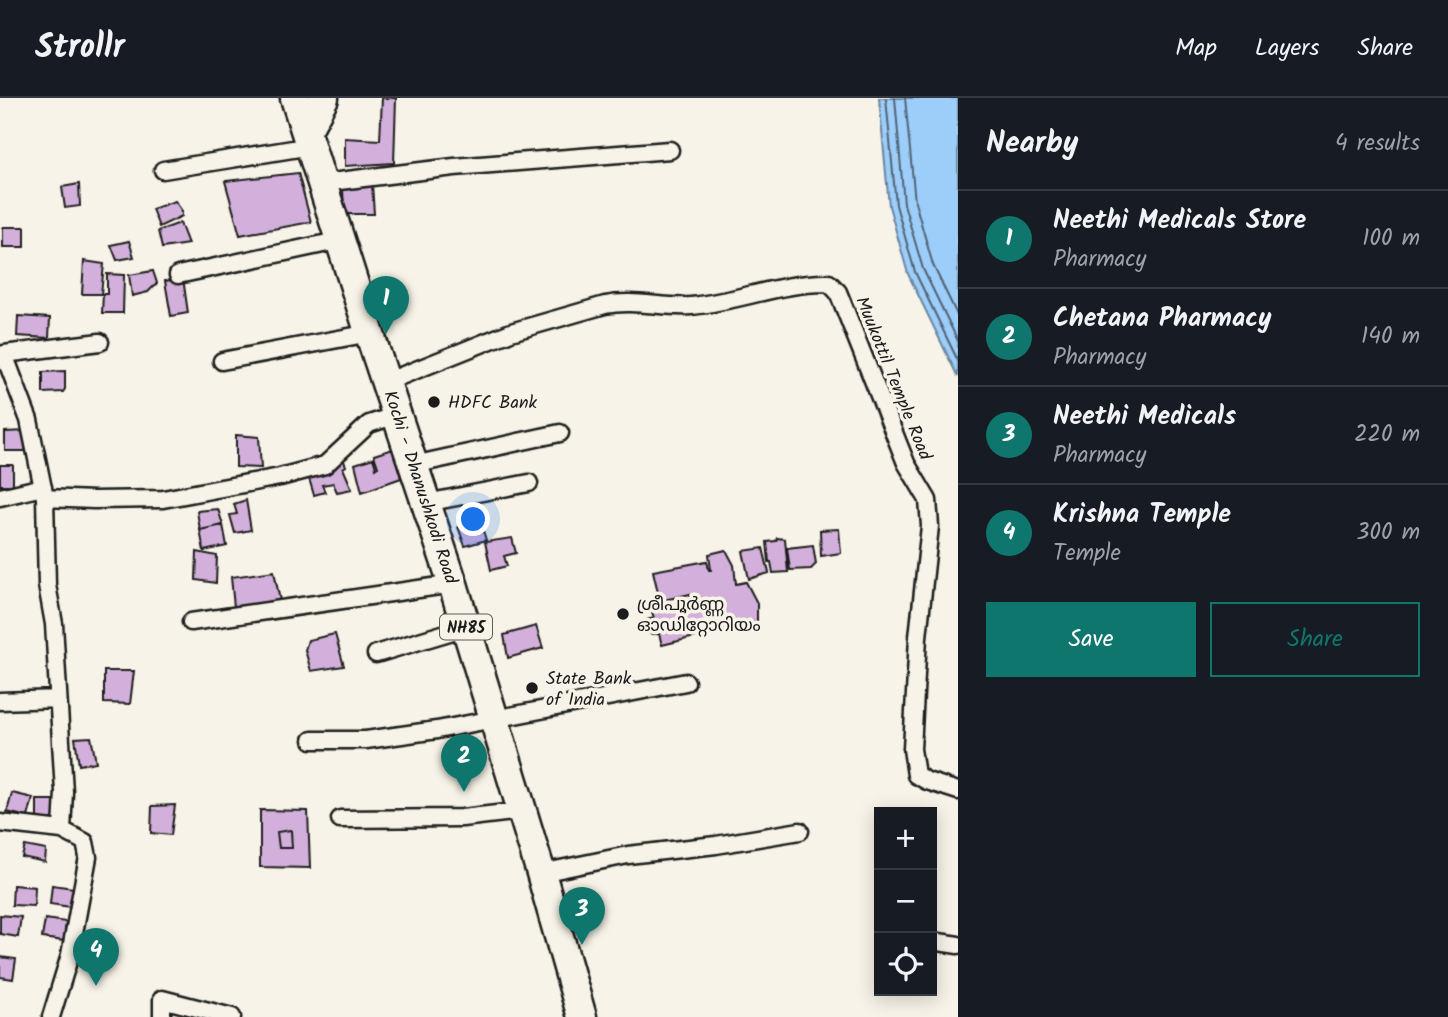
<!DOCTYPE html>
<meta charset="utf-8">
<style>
:root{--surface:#171b24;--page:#20242c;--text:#f1f3f6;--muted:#9ea1a6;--line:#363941;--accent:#0f766e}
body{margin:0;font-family:Kalam,"Noto Sans Malayalam",sans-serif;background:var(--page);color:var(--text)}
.controls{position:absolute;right:21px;bottom:21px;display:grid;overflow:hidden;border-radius:0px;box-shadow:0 4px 18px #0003}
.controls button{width:63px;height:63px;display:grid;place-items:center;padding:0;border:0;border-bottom:2px solid var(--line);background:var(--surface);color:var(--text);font:35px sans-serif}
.you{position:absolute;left:474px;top:422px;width:24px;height:24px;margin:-18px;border:5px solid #fff;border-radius:50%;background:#1a73e8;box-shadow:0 0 0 10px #1a73e833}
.badge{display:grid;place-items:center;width:46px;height:46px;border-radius:50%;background:var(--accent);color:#fff;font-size:23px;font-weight:700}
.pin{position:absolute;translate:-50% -58px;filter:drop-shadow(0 2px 4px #0008)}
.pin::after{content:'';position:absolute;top:37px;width:24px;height:21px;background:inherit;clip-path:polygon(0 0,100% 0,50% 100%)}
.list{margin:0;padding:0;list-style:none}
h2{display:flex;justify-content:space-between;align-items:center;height:91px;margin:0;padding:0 28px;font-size:30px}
h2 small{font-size:23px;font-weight:400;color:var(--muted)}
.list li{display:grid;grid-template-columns:46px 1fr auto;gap:21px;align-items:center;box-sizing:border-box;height:98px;padding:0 28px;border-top:2px solid var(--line)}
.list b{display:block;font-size:26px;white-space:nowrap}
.list p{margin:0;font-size:23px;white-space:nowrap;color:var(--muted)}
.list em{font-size:23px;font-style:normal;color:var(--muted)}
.actions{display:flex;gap:14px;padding:21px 28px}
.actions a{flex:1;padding:16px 0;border:2px solid var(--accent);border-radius:0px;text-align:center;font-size:24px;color:var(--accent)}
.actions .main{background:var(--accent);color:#fff}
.icon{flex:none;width:38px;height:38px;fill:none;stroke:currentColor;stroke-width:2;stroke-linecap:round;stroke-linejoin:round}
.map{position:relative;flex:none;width:958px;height:919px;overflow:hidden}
header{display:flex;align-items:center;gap:42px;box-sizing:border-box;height:98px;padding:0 35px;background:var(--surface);border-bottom:2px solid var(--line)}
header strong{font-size:33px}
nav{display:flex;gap:38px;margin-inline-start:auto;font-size:24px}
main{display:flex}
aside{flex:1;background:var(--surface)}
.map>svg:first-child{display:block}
.water{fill:#9dcdf9;stroke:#6986a1;stroke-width:2}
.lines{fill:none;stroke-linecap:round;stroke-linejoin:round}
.shore{stroke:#506374;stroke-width:2}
.building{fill:#d3b0db;stroke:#1c1c1c;stroke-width:2}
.street-casing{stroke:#1c1c1c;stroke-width:21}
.highway-casing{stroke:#1c1c1c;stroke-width:33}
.street{stroke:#f7f3e8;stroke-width:16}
.highway{stroke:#f7f3e8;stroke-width:28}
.poi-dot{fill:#1c1c1c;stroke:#f7f3e8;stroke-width:2.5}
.labels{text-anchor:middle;stroke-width:7;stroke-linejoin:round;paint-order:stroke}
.shield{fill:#f7f3e8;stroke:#5e5c59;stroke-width:2}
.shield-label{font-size:16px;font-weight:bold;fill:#1c1c1c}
.street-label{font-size:18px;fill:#1c1c1c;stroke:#f7f3e8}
.poi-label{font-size:18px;fill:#1c1c1c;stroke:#f7f3e8;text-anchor:start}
</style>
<header>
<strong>Strollr</strong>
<nav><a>Map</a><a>Layers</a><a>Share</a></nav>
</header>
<main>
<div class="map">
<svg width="958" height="919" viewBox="0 0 958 919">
<rect width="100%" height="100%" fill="#f7f3e8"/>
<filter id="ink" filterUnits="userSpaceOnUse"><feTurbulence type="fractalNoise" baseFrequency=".0143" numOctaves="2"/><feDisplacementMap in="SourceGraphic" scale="14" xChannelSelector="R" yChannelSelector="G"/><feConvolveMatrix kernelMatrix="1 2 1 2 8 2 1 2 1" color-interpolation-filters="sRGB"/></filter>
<g filter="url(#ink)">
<path class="water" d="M 879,0 L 958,0 L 958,279 L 908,176 L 889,108 Z"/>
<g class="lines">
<path class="shore" d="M 886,0 L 896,107 L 915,174 L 958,263
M 895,0 L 904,106 L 923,171 L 958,243
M 905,0 L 915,104 L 933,167 L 958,219"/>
</g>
<path class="building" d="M 382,0 L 396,0 L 394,65 L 345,68 L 345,40 L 380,42 Z
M 298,75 L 311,124 L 240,137 L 225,83 Z
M 79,86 L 80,108 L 65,110 L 62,89 Z
M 372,86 L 374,116 L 344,116 L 343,89 Z
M 175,103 L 182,113 L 182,118 L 159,129 L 152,111 Z
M 180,125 L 188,146 L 162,150 L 158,133 Z
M 3,129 L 25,129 L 25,149 L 3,149 Z
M 129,143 L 134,159 L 117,162 L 111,147 Z
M 84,163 L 104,166 L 101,196 L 82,196 Z
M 153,173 L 157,185 L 148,194 L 132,198 L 129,177 Z
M 107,176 L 124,177 L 123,215 L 102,215 L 103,196 L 107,196 Z
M 183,180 L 188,215 L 171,218 L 165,183 Z
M 18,218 L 50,220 L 49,240 L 17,238 Z
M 65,273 L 65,291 L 63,294 L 43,295 L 43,274 Z
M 27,333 L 27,353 L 5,353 L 5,334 Z
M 236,337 L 259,339 L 261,370 L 236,369 Z
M 393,351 L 401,380 L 362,394 L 355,366 L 373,360 L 376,370 L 378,369 L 374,357 Z
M 344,363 L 346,368 L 343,370 L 352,391 L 337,394 L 333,385 L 322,387 L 325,394 L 314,397 L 307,374 Z
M 0,367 L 13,367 L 13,387 L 0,387 Z
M 246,402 L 251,432 L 235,435 L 230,417 L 237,416 L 234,406 Z
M 218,411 L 223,427 L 200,432 L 197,413 Z
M 480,423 L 486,442 L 465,448 L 458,429 Z
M 223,427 L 227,448 L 204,453 L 200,432 Z
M 839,431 L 841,455 L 821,458 L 820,432 Z
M 512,440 L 516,455 L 504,458 L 507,468 L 491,472 L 485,444 Z
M 777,440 L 785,441 L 788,474 L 773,475 L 771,464 L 769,464 L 767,444 L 776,443 Z
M 813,447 L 816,466 L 811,471 L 790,472 L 787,450 Z
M 763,450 L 769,475 L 749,481 L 743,453 Z
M 726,452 L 734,467 L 736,486 L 746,484 L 757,505 L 757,524 L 662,547 L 659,536 L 650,536 L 647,522 L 654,520 L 651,511 L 692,505 L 690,496 L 660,503 L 653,473 L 707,463 L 709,472 L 711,472 L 709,456 Z
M 197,454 L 217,458 L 216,485 L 196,482 Z
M 274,473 L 280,503 L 234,509 L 231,479 Z
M 536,528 L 543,550 L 508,560 L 504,537 Z
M 335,536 L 344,568 L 311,573 L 305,552 L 308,542 Z
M 104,573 L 134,573 L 130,606 L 104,605 Z
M 91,639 L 96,664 L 79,667 L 75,640 Z
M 12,695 L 33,700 L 28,719 L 7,714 Z
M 37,702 L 59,702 L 59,721 L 37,721 Z
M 175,707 L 171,737 L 151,735 L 152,708 Z
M 260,712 L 308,713 L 310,770 L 260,769 Z
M 291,732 L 292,750 L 279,750 L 277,734 Z
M 25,748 L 46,752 L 45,764 L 22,759 Z
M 13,787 L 35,789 L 34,808 L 12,807 Z
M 52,787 L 74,790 L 71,809 L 50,806 Z
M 0,817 L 21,819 L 18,839 L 0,836 Z
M 45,821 L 66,824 L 64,843 L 42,840 Z
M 0,859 L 16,861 L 13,881 L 0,879 Z"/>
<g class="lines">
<defs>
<path id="street" d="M 163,72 L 311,48
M 323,85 L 454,69 L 670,52
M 178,177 L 342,142
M 222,263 L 370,235
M 386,284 L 511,234 L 605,207 C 634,201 662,210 691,208 C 737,204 782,184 829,185 L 838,194 L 906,365 L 928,402 L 930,428 L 918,539 L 912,651 L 916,677 L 927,683 L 958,693
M 413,367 L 560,335
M 0,399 L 43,389
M 45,400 L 29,322 L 4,256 L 100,244
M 426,405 L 529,385
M 191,524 L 453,486
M 376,556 L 466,529
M 0,603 L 58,601
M 312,642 L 366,642 L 437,632 L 686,584
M 340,721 L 462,720 L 522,713
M 0,725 L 62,732 L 64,694 L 54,526 L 47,487 L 45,400 L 94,402 L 163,401 L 280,379 L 325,367 L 369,326 L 397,317
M 541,775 L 628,757 L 716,747 L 800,733
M 932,843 L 958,847
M 51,919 L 70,857 L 88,759 L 85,744 L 62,732
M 162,919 L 162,901 L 232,919"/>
<path id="highway" d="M 295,0 L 374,249 L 453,486 L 541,775 L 582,919
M 306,34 L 324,0"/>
</defs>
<use href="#street" class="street-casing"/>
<use href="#highway" class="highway-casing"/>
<use href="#street" class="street"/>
<use href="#highway" class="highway"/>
</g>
</g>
<g class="poi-dot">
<circle cx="434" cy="304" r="7"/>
<circle cx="623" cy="516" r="7"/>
<circle cx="532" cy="590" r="7"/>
</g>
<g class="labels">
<rect class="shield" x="440" y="516.5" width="52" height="25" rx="5"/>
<g class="shield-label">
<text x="466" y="535">NH85</text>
</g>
<g class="street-label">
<text transform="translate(894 280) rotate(68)" y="6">Muukottil Temple Road</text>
<text transform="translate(421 389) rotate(72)" y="6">Kochi - Dhanushkodi Road</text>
</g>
<g class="poi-label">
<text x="448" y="310">HDFC Bank</text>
<text x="637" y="512">ശ്രീപൂർണ്ണ<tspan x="637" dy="21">ഓഡിറ്റോറിയം</tspan></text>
<text x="546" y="586">State Bank<tspan x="546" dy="21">of India</tspan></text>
</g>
</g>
</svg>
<div class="controls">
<button>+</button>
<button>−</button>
<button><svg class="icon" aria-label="locate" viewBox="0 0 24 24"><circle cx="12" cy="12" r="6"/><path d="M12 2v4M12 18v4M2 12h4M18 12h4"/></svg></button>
</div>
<div class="you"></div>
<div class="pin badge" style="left:386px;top:236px">1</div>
<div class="pin badge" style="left:464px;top:694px">2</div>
<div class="pin badge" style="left:582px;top:847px">3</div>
<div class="pin badge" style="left:96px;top:888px">4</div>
</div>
<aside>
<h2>Nearby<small>4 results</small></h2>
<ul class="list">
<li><span class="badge">1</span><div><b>Neethi Medicals Store</b><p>Pharmacy</p></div><em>100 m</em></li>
<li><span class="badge">2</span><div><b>Chetana Pharmacy</b><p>Pharmacy</p></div><em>140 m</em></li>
<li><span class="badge">3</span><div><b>Neethi Medicals</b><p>Pharmacy</p></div><em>220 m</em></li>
<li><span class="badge">4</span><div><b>Krishna Temple</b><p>Temple</p></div><em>300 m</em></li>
</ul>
<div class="actions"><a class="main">Save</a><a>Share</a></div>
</aside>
</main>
